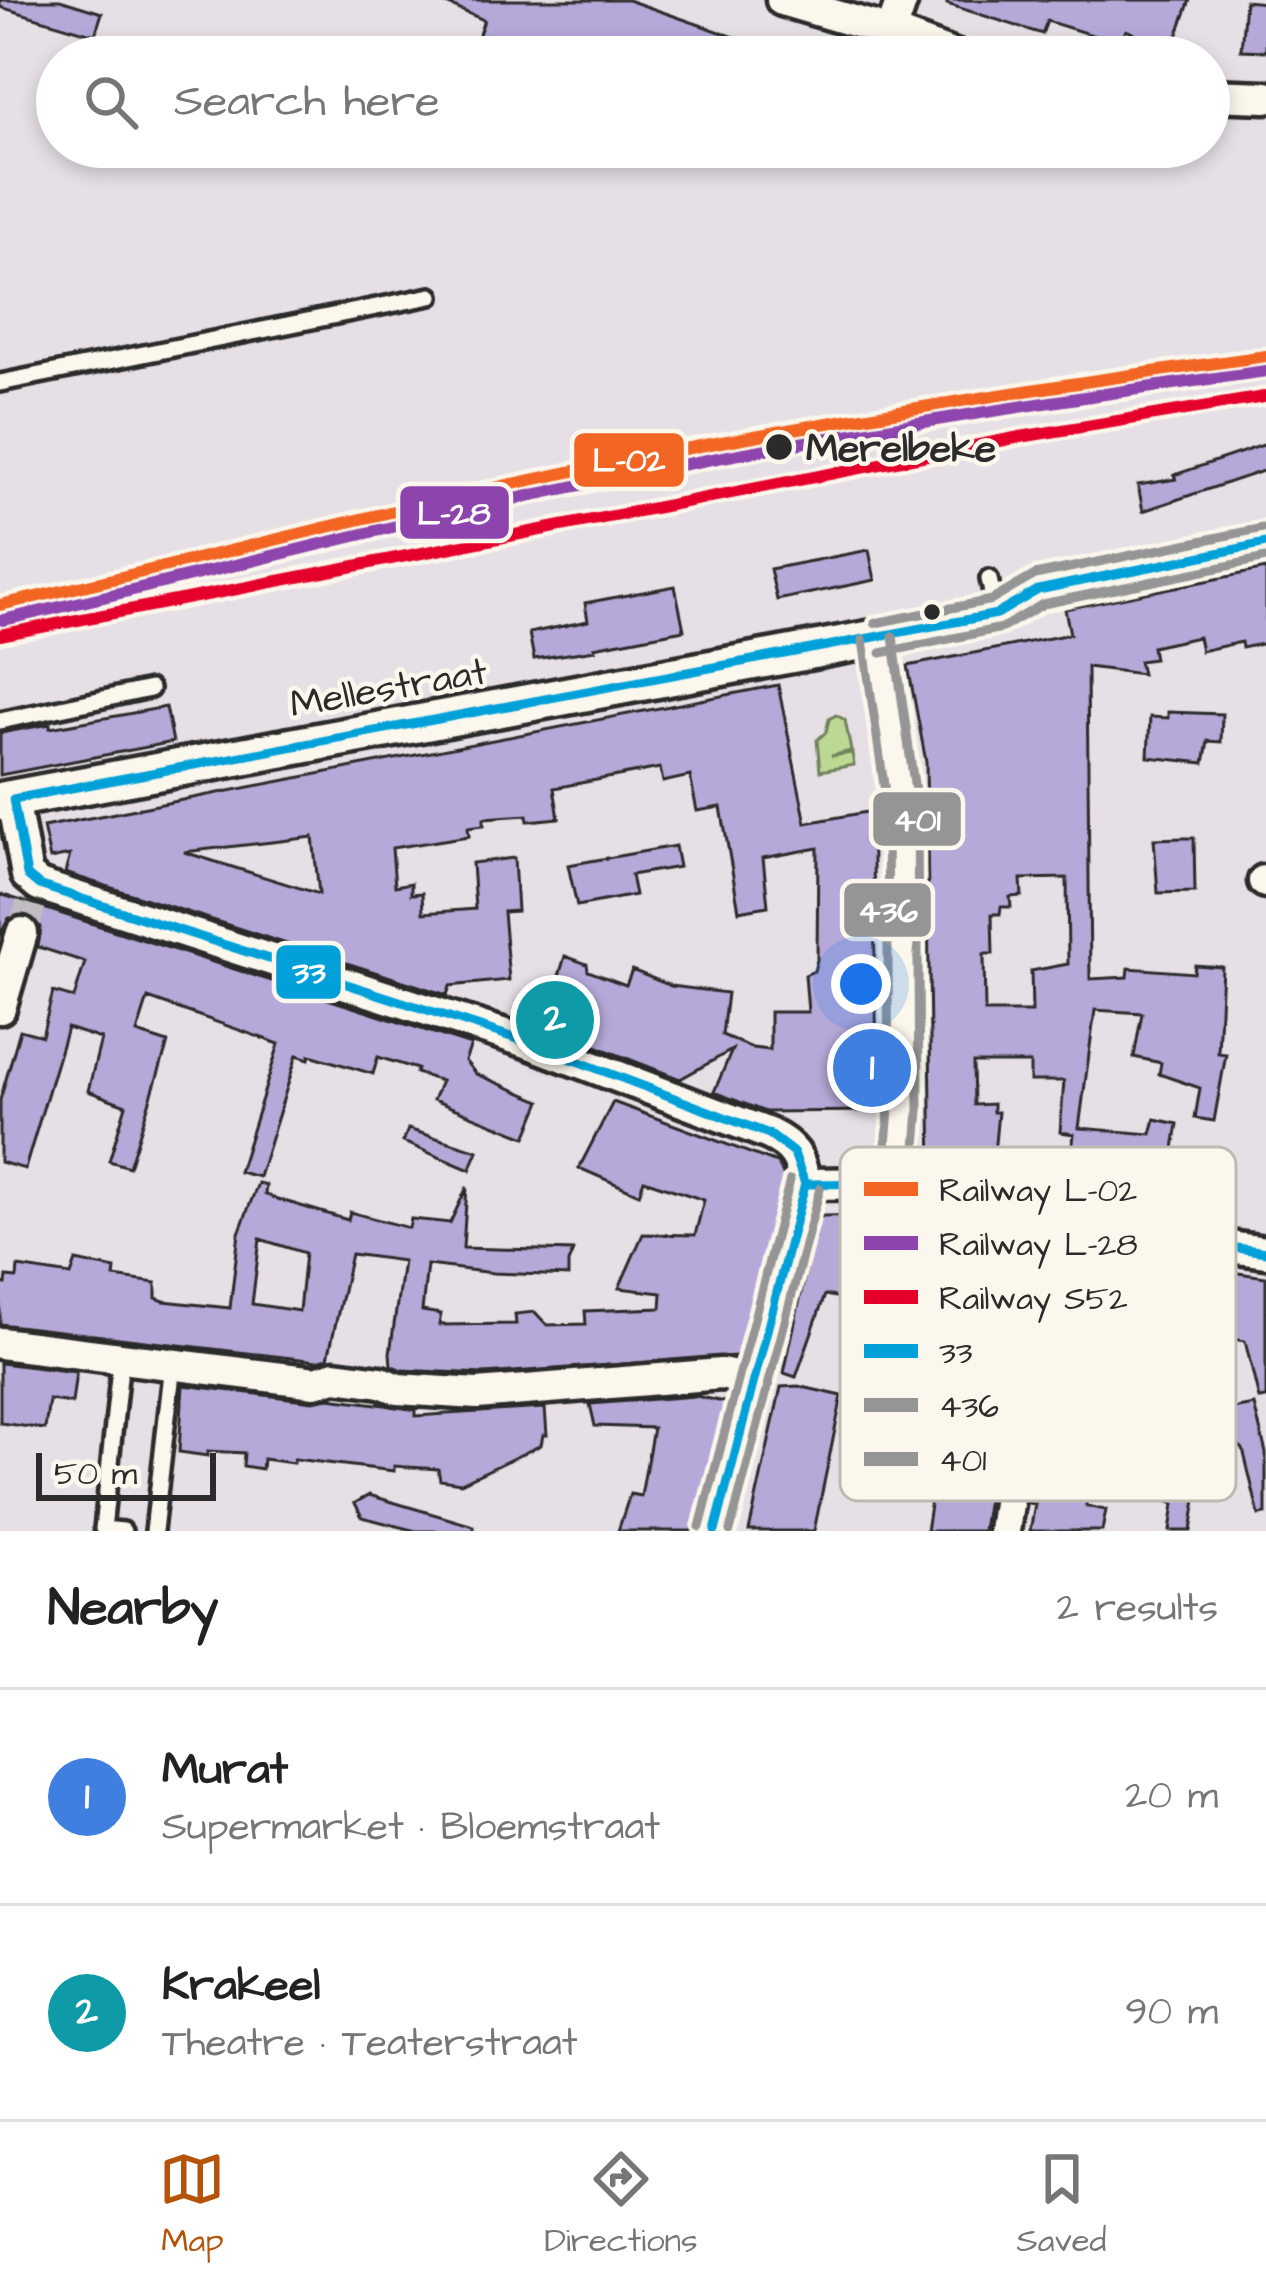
<!DOCTYPE html>
<meta charset="utf-8">
<style>
:root{--surface:#fff;--page:#f2f2f2;--text:#222;--muted:#767676;--line:#e0e0e0;--accent:#b45309}
body{margin:0;font-family:"Architects Daughter",sans-serif;background:var(--page);color:var(--text)}
.scale{position:absolute;left:36px;bottom:30px;width:180px;box-sizing:border-box;padding-left:12px;border:6px solid #2b2b2b;border-top:0;font-size:33px;line-height:42px;white-space:nowrap;color:#2b2b2b;-webkit-text-stroke:9px #fbf7ec;paint-order:stroke}
.you{position:absolute;left:861px;top:984px;width:42px;height:42px;margin:-30px;border:9px solid #fff;border-radius:50%;background:#1a73e8;box-shadow:0 0 0 18px #1a73e833}
.badge{display:grid;place-items:center;width:78px;height:78px;border-radius:50%;background:var(--accent);color:#fff;font-size:39px;font-weight:700}
.pin{position:absolute;translate:-50% -50%;border:6px solid #fff;box-shadow:0 3px 12px #0006}
.list{margin:0;padding:0;list-style:none}
h2{display:flex;justify-content:space-between;align-items:center;height:156px;margin:0;padding:0 48px;font-size:51px}
h2 small{font-size:39px;font-weight:400;color:var(--muted)}
.list li{display:grid;grid-template-columns:78px 1fr auto;gap:36px;align-items:center;box-sizing:border-box;height:216px;padding:0 48px;border-top:3px solid var(--line)}
.list b{display:block;font-size:45px;white-space:nowrap}
.list p{margin:0;font-size:39px;white-space:nowrap;color:var(--muted)}
.list em{font-size:39px;font-style:normal;color:var(--muted)}
.icon{flex:none;width:66px;height:66px;fill:none;stroke:currentColor;stroke-width:2;stroke-linecap:round;stroke-linejoin:round}
.map{position:relative;flex:none;width:1266px;height:1531px;overflow:hidden}
.search{position:absolute;background:var(--surface);box-shadow:0 6px 18px #0003;left:36px;right:36px;top:36px;height:132px;display:flex;align-items:center;gap:30px;box-sizing:border-box;padding:0 42px;border-radius:66px;color:var(--muted);font-size:45px}
.sheet{height:588px;background:var(--surface)}
nav{display:flex;justify-content:space-around;align-items:center;box-sizing:border-box;height:168px;border-top:3px solid var(--line);background:var(--surface);font-size:33px;color:var(--muted)}
nav a{display:grid;justify-items:center;gap:6px}
nav .on{color:var(--accent)}
.map>svg:first-child{display:block}
.green{fill:#bbd992;stroke:#73825e;stroke-width:3}
.building{fill:#b6a9d9;stroke:#2b2b2b;stroke-width:3;fill-rule:evenodd}
.lines{fill:none;stroke-linecap:round;stroke-linejoin:round}
.minor-tunnel{stroke:#c1bcc1;stroke-width:30;stroke-dasharray:30 15;stroke-linecap:butt}
.service-casing{stroke:#2b2b2b;stroke-width:24}
.minor-casing{stroke:#2b2b2b;stroke-width:39}
.tertiary-casing{stroke:#2b2b2b;stroke-width:45}
.service{stroke:#fbf7ec;stroke-width:15}
.minor{stroke:#fbf7ec;stroke-width:30}
.tertiary{stroke:#fbf7ec;stroke-width:36}
.rail{stroke:#2b2b2b;stroke-width:8;stroke-dasharray:18 9;stroke-linecap:butt}
.bus-1-casing{stroke:#fbf7ec;stroke-width:18}
.bus-2-casing{stroke:#fbf7ec;stroke-width:18}
.bus-3-casing{stroke:#fbf7ec;stroke-width:18}
.bus-1{stroke:#02a0d9;stroke-width:9}
.bus-2{stroke:#959595;stroke-width:9}
.bus-3{stroke:#959595;stroke-width:9}
.rail-1-casing{stroke:#fbf7ec;stroke-width:21}
.rail-2-casing{stroke:#fbf7ec;stroke-width:21}
.rail-3-casing{stroke:#fbf7ec;stroke-width:21}
.rail-1{stroke:#f26522;stroke-width:12}
.rail-2{stroke:#8e44ad;stroke-width:12}
.rail-3{stroke:#e4002b;stroke-width:12}
.stop-dot{fill:#2b2b2b;stroke:#fbf7ec;stroke-width:4.5}
.labels{text-anchor:middle;stroke-width:9;stroke-linejoin:round;paint-order:stroke}
.stop-label{font-size:39px;font-weight:bold;fill:#2b2b2b;stroke:#fbf7ec;text-anchor:start}
.street-label{font-size:39px;fill:#2b2b2b;stroke:#fbf7ec}
.key{fill:#fbf7ec;stroke:#bdbab2;stroke-width:3}
.key-label{font-size:33px;fill:#2b2b2b}
.line-badge{stroke:#fbf7ec;stroke-width:4.5}
.badge-label{font-size:33px;text-anchor:middle;font-weight:bold;fill:#fff}
</style>
<div class="map">
<svg width="1266" height="1531" viewBox="0 0 1266 1531">
<rect width="100%" height="100%" fill="#e6e0e6"/>
<filter id="ink" filterUnits="userSpaceOnUse"><feTurbulence type="fractalNoise" baseFrequency=".00833" numOctaves="2"/><feDisplacementMap in="SourceGraphic" scale="24" xChannelSelector="R" yChannelSelector="G"/><feConvolveMatrix kernelMatrix="1 2 1 2 8 2 1 2 1" color-interpolation-filters="sRGB"/></filter>
<g filter="url(#ink)">
<path class="green" d="M 836,715 L 845,720 L 851,751 L 831,756 L 852,753 L 854,765 L 820,771 L 817,740 L 826,732 L 829,719 Z"/>
<path class="building" d="M 0,0 L 60,0 L 102,13 L 95,35 L 0,7 Z
M 437,0 L 628,0 L 784,54 L 471,57 L 484,20 Z
M 948,0 L 1190,0 L 1175,42 L 1162,38 L 1160,45 L 1126,30 L 1121,44 L 1047,21 L 1042,34 L 947,4 Z
M 1245,1 L 1266,3 L 1266,51 L 1241,50 Z
M 1266,444 L 1266,470 L 1143,511 L 1138,485 L 1176,479 L 1174,475 Z
M 869,550 L 875,580 L 777,600 L 770,569 Z
M 1266,569 L 1266,643 L 1242,648 L 1241,642 L 1201,651 L 1198,637 L 1152,647 L 1154,659 L 1139,661 L 1142,674 L 1087,667 L 1090,979 L 1128,977 L 1129,968 L 1194,973 L 1195,965 L 1222,967 L 1218,1053 L 1226,1054 L 1214,1121 L 1195,1118 L 1200,1088 L 1159,1074 L 1161,1063 L 1134,1057 L 1142,1013 L 1095,1010 L 1079,1128 L 1151,1134 L 1155,1119 L 1178,1124 L 1171,1167 L 1207,1173 L 1199,1223 L 1066,1203 L 1074,1134 L 1060,1132 L 1064,1081 L 1030,1081 L 1030,1063 L 973,1063 L 974,1105 L 993,1104 L 993,1112 L 998,1112 L 994,1154 L 1041,1156 L 1037,1180 L 932,1175 L 926,762 L 908,666 L 1070,634 L 1065,609 ZM 1067,878 L 1068,964 L 1031,971 L 1032,1012 L 985,1012 L 984,954 L 993,954 L 992,914 L 1000,914 L 1001,907 L 1011,907 L 1010,897 L 1022,896 L 1021,879 Z
M 675,586 L 684,630 L 594,647 L 595,650 L 534,659 L 529,633 L 588,621 L 585,603 Z
M 778,685 L 806,823 L 872,811 L 878,1111 L 765,1112 L 714,1092 L 732,1050 L 680,1079 L 544,1026 L 565,956 L 587,964 L 588,971 L 626,985 L 632,970 L 671,986 L 727,993 L 722,1035 L 752,1048 L 770,1050 L 770,1012 L 808,1012 L 805,975 L 814,971 L 817,960 L 818,848 L 763,858 L 768,906 L 739,911 L 721,807 L 697,811 L 690,776 L 663,782 L 660,768 L 554,788 L 559,818 L 528,821 L 527,815 L 484,818 L 484,825 L 468,827 L 469,836 L 392,848 L 395,886 L 411,883 L 411,894 L 422,893 L 423,913 L 475,909 L 472,863 L 514,858 L 517,911 L 503,912 L 509,980 L 450,986 L 447,995 L 65,873 L 70,855 L 50,859 L 43,827 ZM 313,837 L 319,894 L 184,852 L 281,841 Z
M 166,707 L 173,742 L 0,775 L 0,733 L 50,724 L 50,728 Z
M 1168,712 L 1222,714 L 1221,742 L 1208,741 L 1204,763 L 1148,757 L 1150,717 L 1168,718 Z
M 1183,838 L 1194,838 L 1195,892 L 1158,893 L 1154,839 Z
M 675,846 L 679,867 L 631,875 L 635,895 L 577,906 L 568,865 Z
M 0,894 L 471,1045 L 465,1061 L 476,1074 L 541,1101 L 526,1137 L 433,1100 L 441,1081 L 416,1073 L 417,1069 L 378,1057 L 373,1074 L 310,1055 L 309,1059 L 297,1055 L 259,1177 L 239,1172 L 279,1044 L 148,998 L 137,1033 L 168,1043 L 129,1167 L 109,1161 L 126,1105 L 88,1091 L 101,1039 L 67,1028 L 25,1169 L 0,1162 L 0,1100 L 20,1030 L 42,1036 L 53,992 L 74,998 L 85,962 L 38,947 L 41,927 L 29,915 L 9,918 L 0,935 Z
M 613,1102 L 777,1163 L 780,1168 L 784,1177 L 741,1351 L 735,1356 L 484,1374 L 402,1370 L 391,1365 L 390,1353 L 403,1261 L 351,1254 L 328,1358 L 317,1361 L 0,1324 L 0,1283 L 6,1284 L 7,1277 L 17,1278 L 18,1267 L 71,1275 L 76,1261 L 115,1269 L 114,1277 L 156,1283 L 156,1298 L 164,1301 L 230,1308 L 239,1233 L 258,1183 L 266,1185 L 265,1194 L 274,1198 L 348,1220 L 350,1212 L 409,1228 L 411,1219 L 450,1223 L 467,1187 L 463,1248 L 573,1251 L 568,1263 L 568,1276 L 493,1273 L 427,1265 L 422,1311 L 441,1314 L 439,1325 L 516,1324 L 515,1314 L 535,1312 L 547,1325 L 586,1324 L 585,1311 L 661,1308 L 662,1293 L 619,1288 L 643,1234 L 695,1235 L 704,1200 L 644,1180 L 639,1194 L 579,1168 ZM 260,1239 L 305,1253 L 299,1311 L 252,1304 Z
M 408,1129 L 478,1151 L 470,1170 L 403,1142 Z
M 920,1214 L 1027,1239 L 983,1531 L 926,1531 L 938,1454 L 933,1453 L 939,1404 L 945,1405 L 953,1351 L 961,1353 L 976,1279 L 861,1269 L 861,1285 L 850,1285 L 850,1300 L 825,1295 L 796,1377 L 784,1373 L 817,1220 L 823,1216 Z
M 1067,1248 L 1266,1277 L 1266,1398 L 1259,1399 L 1245,1341 L 1199,1334 L 1197,1346 L 1177,1342 L 1178,1333 L 1165,1331 L 1168,1310 L 1123,1303 L 1109,1407 L 1098,1405 L 1091,1447 L 1086,1506 L 1106,1510 L 1102,1531 L 1030,1531 L 1035,1504 L 1028,1503 Z
M 0,1363 L 76,1372 L 72,1403 L 49,1400 L 45,1429 L 0,1423 Z
M 183,1385 L 313,1401 L 329,1398 L 385,1405 L 416,1410 L 416,1416 L 545,1408 L 547,1435 L 543,1435 L 541,1445 L 461,1483 L 440,1480 L 438,1469 L 394,1466 L 394,1471 L 294,1459 L 293,1463 L 263,1459 L 262,1469 L 243,1466 L 244,1453 L 208,1451 L 208,1456 L 179,1452 Z
M 798,1386 L 842,1396 L 814,1531 L 749,1531 L 781,1387 Z
M 696,1396 L 728,1403 L 695,1531 L 618,1531 L 630,1494 L 641,1496 L 653,1428 L 595,1426 L 590,1404 Z
M 1189,1402 L 1232,1409 L 1254,1405 L 1266,1453 L 1266,1514 L 1259,1515 L 1243,1449 L 1235,1442 L 1206,1437 L 1191,1531 L 1170,1531 L 1174,1504 L 1165,1500 L 1174,1439 L 1183,1441 Z
M 369,1495 L 474,1526 L 474,1531 L 416,1531 L 362,1517 L 355,1503 Z"/>
<g class="lines">
<path class="minor-tunnel" d="M 22,933 L 31,904"/>
<defs>
<path id="service" d="M 0,383 L 431,296
M 989,579 L 996,611
M 0,721 L 150,689
M 121,1358 L 103,1529 L 123,1531
M 154,1531 L 173,1364"/>
<path id="minor" d="M 782,0 L 891,32 L 957,57
M 891,32 L 902,0
M 1209,95 L 1266,97
M 878,638 L 902,805 L 904,1110 L 898,1183
M 13,799 L 27,875 L 39,885 L 527,1042 L 769,1134 C 794,1146 800,1157 805,1184
M 1264,881 L 1266,882
M 0,1008 L 22,933
M 805,1184 L 898,1183 L 934,1197 L 1049,1222 L 1266,1252
M 0,1343 L 315,1382 L 335,1376 L 381,1382 L 398,1389 L 477,1394 L 721,1374 L 753,1381
M 715,1531 L 805,1184
M 1004,1531 L 1049,1222"/>
<path id="tertiary" d="M 0,801 L 878,638 L 997,614 L 1038,590 L 1266,543"/>
</defs>
<use href="#service" class="service-casing"/>
<use href="#minor" class="minor-casing"/>
<use href="#tertiary" class="tertiary-casing"/>
<use href="#service" class="service"/>
<use href="#minor" class="minor"/>
<use href="#tertiary" class="tertiary"/>
<path class="rail" d="M 0,618 C 178,581 353,533 531,494 C 774,441 1019,402 1266,370"/>
<defs>
<path id="bus-1" d="M 805,1184 L 794,1153 L 769,1134 L 527,1042 L 39,885 L 27,875 L 13,799 L 997,614 L 1038,590 L 1266,543
M 805,1184 L 898,1183 L 934,1197 L 1049,1222 L 1266,1252
M 715,1531 L 805,1184"/>
<path id="bus-2" d="M 863,640 L 887,806 L 889,1109 L 883,1182
M 881,653 L 1002,628 L 1043,604 L 1266,558
M 730,1531 L 820,1188"/>
<path id="bus-3" d="M 875,623 L 992,600 L 1035,575 L 1263,528
M 893,636 L 917,805 L 919,1110 L 913,1184
M 700,1527 L 790,1180"/>
</defs>
<use href="#bus-1" class="bus-1-casing"/>
<use href="#bus-2" class="bus-2-casing"/>
<use href="#bus-3" class="bus-3-casing"/>
<use href="#bus-1" class="bus-1"/>
<use href="#bus-2" class="bus-2"/>
<use href="#bus-3" class="bus-3"/>
<defs>
<path id="rail-1" d="M 0,605 C 178,566 353,518 531,480 C 774,428 1020,390 1266,356"/>
<path id="rail-2" d="M 3,620 C 180,581 355,533 533,495 C 775,443 1020,405 1266,371"/>
<path id="rail-3" d="M 0,635 L 1020,437 L 1264,397"/>
</defs>
<use href="#rail-1" class="rail-1-casing"/>
<use href="#rail-2" class="rail-2-casing"/>
<use href="#rail-3" class="rail-3-casing"/>
<use href="#rail-1" class="rail-1"/>
<use href="#rail-2" class="rail-2"/>
<use href="#rail-3" class="rail-3"/>
</g>
</g>
<g class="stop-dot">
<circle cx="779" cy="447" r="15"/>
<circle cx="932" cy="612" r="10"/>
</g>
<g class="labels">
<g class="stop-label">
<text x="806" y="461">Merelbeke</text>
</g>
<g class="street-label">
<text transform="translate(388 686) rotate(-10)" y="14">Mellestraat</text>
</g>
</g>
<rect x="840" y="1147" width="396" height="354" rx="18" class="key"/>
<rect x="864" y="1182" width="54" height="14" fill="#f26522"/>
<rect x="864" y="1236" width="54" height="14" fill="#8e44ad"/>
<rect x="864" y="1290" width="54" height="14" fill="#e4002b"/>
<rect x="864" y="1344" width="54" height="14" fill="#02a0d9"/>
<rect x="864" y="1398" width="54" height="14" fill="#959595"/>
<rect x="864" y="1452" width="54" height="14" fill="#959595"/>
<g class="key-label">
<text x="939" y="1201">Railway L-02</text>
<text x="939" y="1255">Railway L-28</text>
<text x="939" y="1309">Railway S52</text>
<text x="939" y="1363">33</text>
<text x="939" y="1417">436</text>
<text x="939" y="1471">401</text>
</g>
<g class="line-badge">
<rect x="572" y="431" width="114" height="58" rx="12" fill="#f26522"/>
<rect x="398" y="484" width="113" height="57" rx="12" fill="#8e44ad"/>
<rect x="871" y="790" width="92" height="58" rx="12" fill="#959595"/>
<rect x="842" y="881" width="91" height="58" rx="12" fill="#959595"/>
<rect x="274" y="943" width="69" height="58" rx="12" fill="#02a0d9"/>
</g>
<g class="badge-label">
<text x="629" y="471">L-02</text>
<text x="454" y="524">L-28</text>
<text x="917" y="831">401</text>
<text x="888" y="922">436</text>
<text x="309" y="983">33</text>
</g>
</svg>
<div class="scale">50 m</div>
<div class="you"></div>
<div class="pin badge" style="left:872px;top:1068px;background:#3f7fe0">1</div>
<div class="pin badge" style="left:555px;top:1020px;background:#0f9aa8">2</div>
<div class="search"><svg class="icon" aria-label="search" viewBox="0 0 24 24"><circle cx="10" cy="10" r="6"/><path d="M15 15l6 6"/></svg>Search here</div>
</div>
<section class="sheet">
<h2>Nearby<small>2 results</small></h2>
<ul class="list">
<li><span class="badge" style="background:#3f7fe0">1</span><div><b>Murat</b><p>Supermarket · Bloemstraat</p></div><em>20 m</em></li>
<li><span class="badge" style="background:#0f9aa8">2</span><div><b>Krakeel</b><p>Theatre · Teaterstraat</p></div><em>90 m</em></li>
</ul>
</section>
<nav>
<a class="on"><svg class="icon" aria-label="map" viewBox="0 0 24 24"><path d="M3 6l6-2 6 2 6-2v14l-6 2-6-2-6 2zM9 4v14M15 6v14"/></svg>Map</a>
<a><svg class="icon" aria-label="directions" viewBox="0 0 24 24"><path d="M12 3l9 9-9 9-9-9zM9 14v-3h6M13 9l2 2-2 2"/></svg>Directions</a>
<a><svg class="icon" aria-label="saved" viewBox="0 0 24 24"><path d="M7 4h10v16l-5-4-5 4z"/></svg>Saved</a>
</nav>
